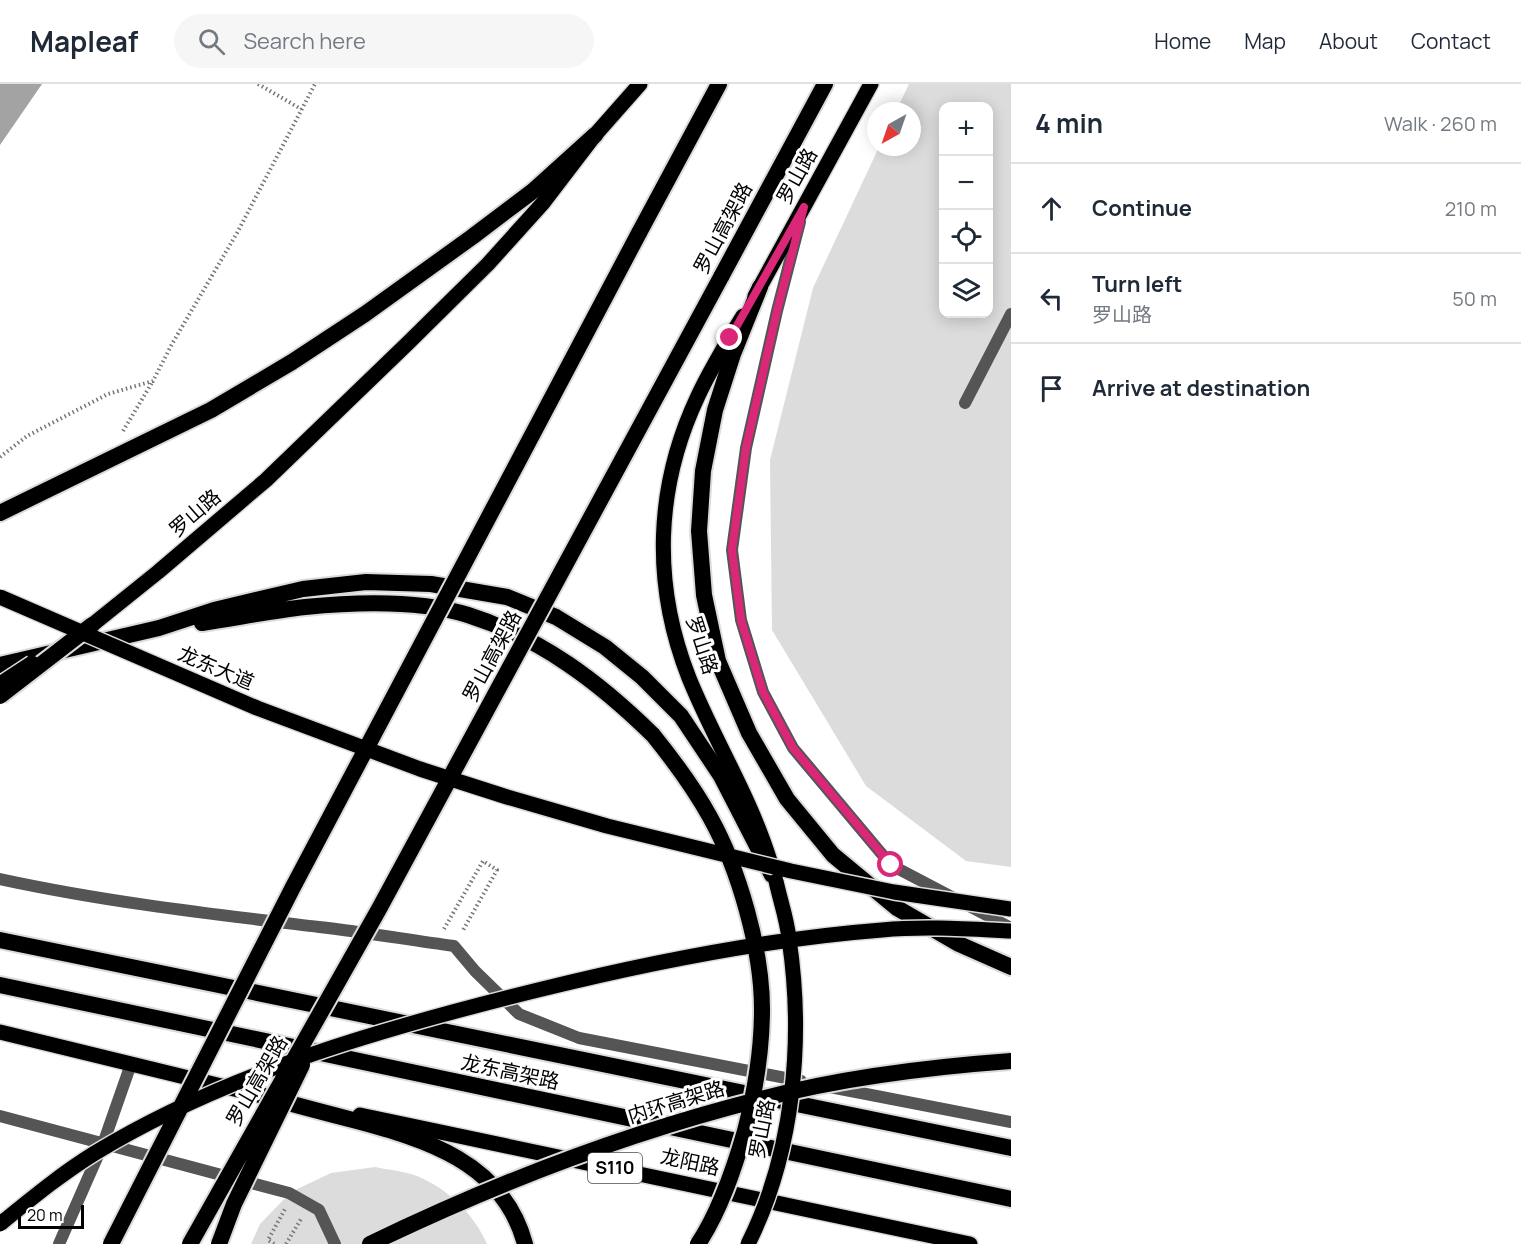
<!DOCTYPE html>
<meta charset="utf-8">
<style>
:root{--surface:#fff;--page:#f6f6f7;--text:#1f2937;--muted:#747a83;--line:#e0e1e3}
body{margin:0;font-family:Manrope,"Noto Sans SC",sans-serif;background:var(--page);color:var(--text)}
.controls{position:absolute;right:18px;top:18px;display:grid;overflow:hidden;border-radius:12px;box-shadow:0 3px 15px #0003}
.controls button{width:54px;height:54px;display:grid;place-items:center;padding:0;border:0;border-bottom:2px solid var(--line);background:var(--surface);color:var(--text);font:30px sans-serif}
.compass{position:absolute;left:867px;top:18px;width:54px;height:54px;border-radius:50%;background:var(--surface);box-shadow:0 3px 15px #0003;rotate:220deg}
.scale{position:absolute;left:18px;bottom:15px;width:66px;box-sizing:border-box;padding-left:6px;border:3px solid #000;border-top:0;font-size:16px;line-height:21px;white-space:nowrap;color:#000;-webkit-text-stroke:4px #fff;paint-order:stroke}
.stop{position:absolute;width:18px;height:18px;margin:-14px;border:4px solid #db2777;border-radius:50%;background:#fff}
.stop.end{background:#db2777;border-color:#fff;box-shadow:0 2px 6px #0008}
.list{margin:0;padding:0;list-style:none}
h2{display:flex;justify-content:space-between;align-items:center;height:78px;margin:0;padding:0 24px;font-size:26px}
h2 small{font-size:20px;font-weight:400;color:var(--muted)}
.list li{display:grid;grid-template-columns:39px 1fr auto;gap:18px;align-items:center;box-sizing:border-box;height:90px;padding:0 24px;border-top:2px solid var(--line)}
.list b{display:block;font-size:22px;white-space:nowrap}
.list p{margin:0;font-size:20px;white-space:nowrap;color:var(--muted)}
.list em{font-size:20px;font-style:normal;color:var(--muted)}
.icon{flex:none;width:33px;height:33px;fill:none;stroke:currentColor;stroke-width:2;stroke-linecap:round;stroke-linejoin:round}
.map{position:relative;flex:none;width:1011px;height:1160px;overflow:hidden}
header{display:flex;align-items:center;gap:36px;box-sizing:border-box;height:84px;padding:0 30px;background:var(--surface);border-bottom:2px solid var(--line)}
header strong{font-size:28px}
nav{display:flex;gap:33px;margin-inline-start:auto;font-size:21px}
.search{width:420px;height:54px;background:var(--page);display:flex;align-items:center;gap:15px;box-sizing:border-box;padding:0 21px;border-radius:33px;color:var(--muted);font-size:22px}
main{display:flex}
aside{flex:1;background:var(--surface)}
.map>svg:first-child{display:block}
.green{fill:#dcdcdc;fill-rule:evenodd}
.water{fill:#a3a3a3}
.lines{fill:none;stroke-linecap:round;stroke-linejoin:round}
.primary-casing{stroke:#dbdbdb;stroke-width:18}
.trunk-casing{stroke:#dbdbdb;stroke-width:20}
.path{stroke:#777;stroke-width:4;stroke-dasharray:1.5 3;stroke-linecap:butt}
.service{stroke:#555;stroke-width:12}
.primary{stroke:#000;stroke-width:15}
.trunk{stroke:#000;stroke-width:16}
.primary-bridge-casing{stroke:#dbdbdb;stroke-width:18;stroke-linecap:butt}
.trunk-bridge-casing{stroke:#dbdbdb;stroke-width:20;stroke-linecap:butt}
.primary-bridge{stroke:#000;stroke-width:15}
.trunk-bridge{stroke:#000;stroke-width:16}
.route{stroke:#db2777;stroke-width:8}
.labels{text-anchor:middle;stroke-width:6;stroke-linejoin:round;paint-order:stroke}
.shield{fill:#fff;stroke:#4c4c4c;stroke-width:1.5}
.shield-label{font-size:18px;font-weight:bold;fill:#000}
.street-label{font-size:20px;fill:#000;stroke:#fff}
</style>
<header>
<strong>Mapleaf</strong>
<div class="search"><svg class="icon" aria-label="search" viewBox="0 0 24 24"><circle cx="10" cy="10" r="6"/><path d="M15 15l6 6"/></svg>Search here</div>
<nav><a>Home</a><a>Map</a><a>About</a><a>Contact</a></nav>
</header>
<main>
<div class="map">
<svg width="1011" height="1160" viewBox="0 0 1011 1160">
<rect width="100%" height="100%" fill="#fff"/>
<path class="green" d="M 909,0 L 1011,0 L 1011,783 L 966,777 L 866,702 L 772,546 L 770,376 L 813,204 L 879,63 L 912,63 L 912,27 L 896,27 ZM 944,22 L 988,22 L 988,230 L 944,230 Z
M 375,1083 C 388,1086 404,1087 417,1092 C 447,1104 474,1130 487,1160 L 251,1160 L 260,1140 L 291,1108 L 331,1089 Z"/>
<path class="water" d="M 0,0 L 42,0 L 0,61 Z"/>
<g class="lines">
<defs>
<path id="primary" d="M 755,212 L 871,0
M 743,232 C 727,258 711,284 698,312 C 655,403 652,500 689,594 C 714,656 750,712 770,777
M 92,541 L 158,488 L 266,396 L 409,258 L 488,180 L 543,119 L 595,51 L 640,0
M 0,948 L 271,1014
M 360,1031 L 970,1160"/>
<path id="trunk" d="M 639,149 L 719,0
M 721,193 L 825,0
M 760,203 L 733,270 L 715,326 L 703,387 L 699,447 L 704,511 L 718,577 L 749,649 L 787,715 L 833,771 L 897,824 L 959,860 L 1011,883
M 0,429 L 211,326 L 292,278 L 365,230 L 472,153 L 533,107 L 595,51
M 202,539 C 236,534 270,527 305,523 C 355,518 420,516 468,531 C 541,554 599,598 653,651
M 0,581 L 159,544 L 214,526 L 303,505 L 366,498 L 431,500 L 507,513 L 556,533 L 605,563 L 642,593 L 681,632 L 721,692 L 772,791
M 0,856 L 1011,1064
M 0,901 L 1011,1115
M 260,1011 C 291,1020 322,1028 353,1036 C 425,1055 503,1078 525,1160"/>
</defs>
<use href="#primary" class="primary-casing"/>
<use href="#trunk" class="trunk-casing"/>
<path class="path" d="M 258,0 L 301,25
M 123,347 L 153,297
M 0,373 L 27,352 L 108,310 L 153,297 L 172,260 L 237,149 L 315,0
M 444,845 L 483,777 L 497,786 L 462,848
M 274,1160 L 268,1156 L 285,1125
M 286,1160 L 301,1135"/>
<path class="service" d="M 800,138 L 777,227 L 746,364 L 732,466 L 741,536 L 763,608 L 793,664 L 891,781 L 1011,844
M 965,319 L 1011,230
M 0,795 C 106,818 212,830 319,843 C 364,848 409,856 454,862 L 475,887 L 519,930 L 579,954 L 801,997
M 830,1003 L 1011,1038
M 0,1032 L 289,1109 L 319,1126 L 335,1160
M 59,1160 L 103,1060 L 131,980"/>
<use href="#primary" class="primary"/>
<use href="#trunk" class="trunk"/>
<defs>
<path id="primary-bridge" d="M 0,513 L 257,624 L 420,685 L 507,713 L 607,742 L 791,787 L 894,808 L 1011,825
M 0,600 L 32,579
M 0,1140 C 31,1115 61,1090 95,1069 C 228,988 388,943 538,906 C 651,878 765,855 882,846 C 925,842 968,845 1011,847
M 748,1160 C 794,1068 804,955 789,855 C 787,835 780,816 776,797"/>
<path id="trunk-bridge" d="M 0,612 L 92,541
M 653,651 C 674,677 694,704 710,733 C 739,785 762,866 762,925 C 762,965 755,1008 745,1047 C 734,1085 720,1127 698,1160
M 111,1160 L 293,803 L 639,149
M 190,1160 L 379,825 L 721,193
M 219,1160 L 234,1120 L 302,981
M 370,1160 C 496,1099 629,1048 765,1014 C 845,993 929,983 1011,977"/>
</defs>
<use href="#primary-bridge" class="primary-bridge-casing"/>
<use href="#trunk-bridge" class="trunk-bridge-casing"/>
<use href="#primary-bridge" class="primary-bridge"/>
<use href="#trunk-bridge" class="trunk-bridge"/>
</g>
<g class="lines">
<path class="route" d="M 730,254 L 804,123 L 777,227 L 746,364 L 732,466 L 741,536 L 763,608 L 793,664 L 891,781"/>
</g>
<g class="labels">
<rect class="shield" x="588" y="1069" width="54" height="30" rx="4.5"/>
<g class="shield-label">
<text x="615" y="1090">S110</text>
</g>
<g class="street-label">
<text transform="translate(797 92) rotate(-61)" y="7">罗山路</text>
<text transform="translate(723 144) rotate(-62)" y="7">罗山高架路</text>
<text transform="translate(195 429) rotate(-41)" y="7">罗山路</text>
<text transform="translate(702 561) rotate(72)" y="7">罗山路</text>
<text transform="translate(492 572) rotate(-62)" y="7">罗山高架路</text>
<text transform="translate(216 584) rotate(23)" y="7">龙东大道</text>
<text transform="translate(510 988) rotate(12)" y="7">龙东高架路</text>
<text transform="translate(257 997) rotate(-60)" y="7">罗山高架路</text>
<text transform="translate(676 1018) rotate(-17)" y="7">内环高架路</text>
<text transform="translate(762 1045) rotate(-79)" y="7">罗山路</text>
<text transform="translate(690 1078) rotate(12)" y="7">龙阳路</text>
</g>
</g>
</svg>
<div class="controls">
<button>+</button>
<button>−</button>
<button><svg class="icon" aria-label="locate" viewBox="0 0 24 24"><circle cx="12" cy="12" r="6"/><path d="M12 2v4M12 18v4M2 12h4M18 12h4"/></svg></button>
<button><svg class="icon" aria-label="layers" viewBox="0 0 24 24"><path d="M12 4l9 5-9 5-9-5zM3 14l9 5 9-5"/></svg></button>
</div>
<svg class="compass" viewBox="-18 -18 36 36"><path d="M0-13l5 13h-10z" fill="#e53935"/><path d="M0 13l5-13h-10z" fill="#747a83"/></svg>
<div class="scale">20 m</div>
<div class="stop" style="left:891px;top:781px"></div>
<div class="stop end" style="left:730px;top:254px"></div>
</div>
<aside>
<h2>4 min<small>Walk · 260 m</small></h2>
<ul class="list">
<li><svg class="icon" aria-label="ahead" viewBox="0 0 24 24"><path d="M12 20V5M6 11l6-6 6 6"/></svg><div><b>Continue</b></div><em>210 m</em></li>
<li><svg class="icon" aria-label="left" viewBox="0 0 24 24"><path d="M17 20v-9H6M10 6l-5 5 5 5"/></svg><div><b>Turn left</b><p>罗山路</p></div><em>50 m</em></li>
<li><svg class="icon" aria-label="arrive" viewBox="0 0 24 24"><path d="M6 21V4h12l-3 4 3 4H6"/></svg><div><b>Arrive at destination</b></div></li>
</ul>
</aside>
</main>
